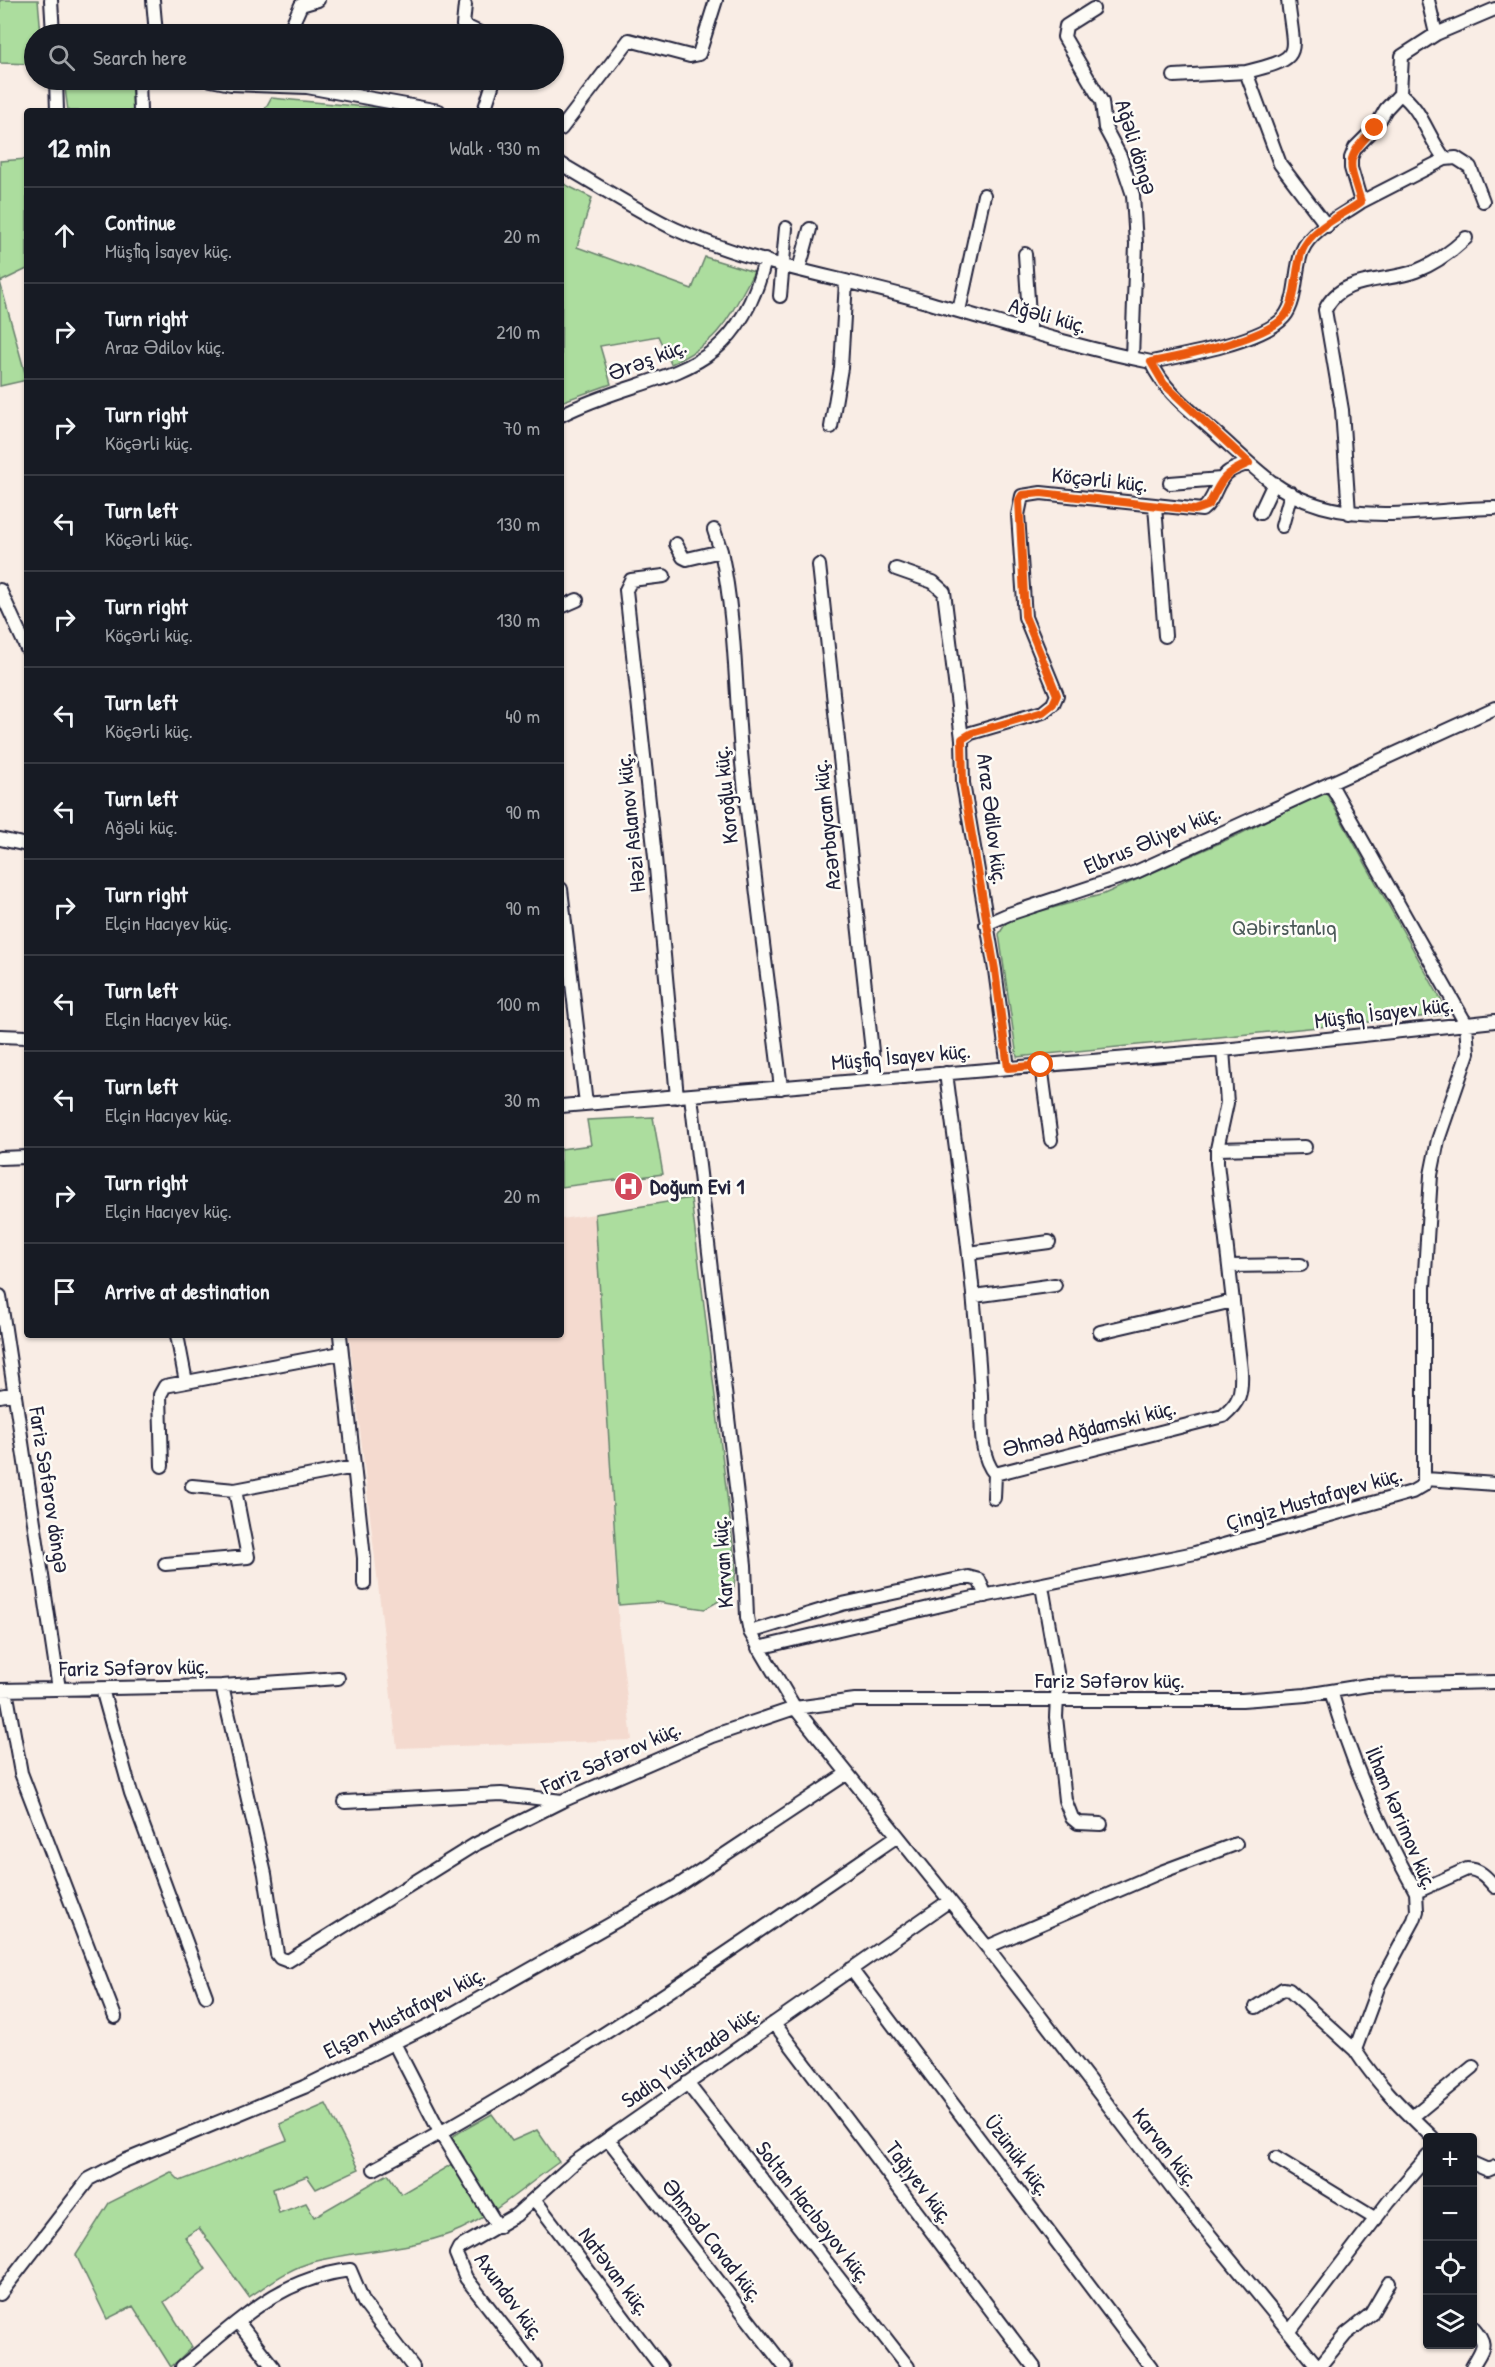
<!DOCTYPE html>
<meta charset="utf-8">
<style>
:root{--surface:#171b24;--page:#20242c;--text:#f1f3f6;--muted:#9ea1a6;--line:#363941}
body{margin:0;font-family:"Patrick Hand",sans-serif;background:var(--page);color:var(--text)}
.controls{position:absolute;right:18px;bottom:18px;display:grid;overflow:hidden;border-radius:6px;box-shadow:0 2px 4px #0004}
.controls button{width:54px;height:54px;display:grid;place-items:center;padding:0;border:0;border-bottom:2px solid var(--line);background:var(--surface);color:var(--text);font:30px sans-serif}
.stop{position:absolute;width:18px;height:18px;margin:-14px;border:4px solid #ea580c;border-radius:50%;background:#fff}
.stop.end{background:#ea580c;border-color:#fff;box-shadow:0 2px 6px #0008}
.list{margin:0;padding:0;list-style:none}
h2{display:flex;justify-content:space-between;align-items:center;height:78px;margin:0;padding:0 24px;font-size:26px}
h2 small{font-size:20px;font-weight:400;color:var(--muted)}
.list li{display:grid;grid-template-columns:39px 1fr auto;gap:18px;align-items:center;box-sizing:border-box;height:96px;padding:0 24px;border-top:2px solid var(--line)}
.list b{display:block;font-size:22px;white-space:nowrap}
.list p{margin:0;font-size:20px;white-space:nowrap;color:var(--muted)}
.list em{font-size:20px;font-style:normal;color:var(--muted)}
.icon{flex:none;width:33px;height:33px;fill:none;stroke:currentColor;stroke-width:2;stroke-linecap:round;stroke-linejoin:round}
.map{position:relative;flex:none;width:1495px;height:2367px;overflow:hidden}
.search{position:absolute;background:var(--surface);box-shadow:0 2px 4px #0004;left:24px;top:24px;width:540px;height:66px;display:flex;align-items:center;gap:15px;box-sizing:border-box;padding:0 21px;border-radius:33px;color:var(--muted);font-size:22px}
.panel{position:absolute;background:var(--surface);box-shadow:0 2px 4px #0004;left:24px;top:108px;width:540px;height:1230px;border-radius:6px}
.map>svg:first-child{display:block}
.built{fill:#f4dacf}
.green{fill:#acdd9e;stroke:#67806c;stroke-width:1.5}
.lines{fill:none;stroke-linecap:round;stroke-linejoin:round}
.minor-casing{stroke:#22223b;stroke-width:16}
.minor{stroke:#fdfcf7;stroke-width:12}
.route{stroke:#ea580c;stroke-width:8}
.labels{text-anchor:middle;stroke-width:5;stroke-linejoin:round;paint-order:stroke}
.street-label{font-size:22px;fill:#22223b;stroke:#fdfcf7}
.park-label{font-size:22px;fill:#4b5a59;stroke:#fdfcf7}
.poi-label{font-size:22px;font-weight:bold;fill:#22223b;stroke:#fdfcf7;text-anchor:start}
</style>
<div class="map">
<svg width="1495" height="2367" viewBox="0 0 1495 2367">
<rect width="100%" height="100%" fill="#f9ede5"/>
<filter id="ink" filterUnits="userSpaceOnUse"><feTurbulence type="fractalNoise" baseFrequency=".0167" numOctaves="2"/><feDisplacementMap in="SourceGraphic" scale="12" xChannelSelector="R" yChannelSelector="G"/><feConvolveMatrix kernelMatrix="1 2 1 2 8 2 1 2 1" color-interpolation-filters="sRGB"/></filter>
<g filter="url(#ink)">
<path class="built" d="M 595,1214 L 619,1630 L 632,1740 L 397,1748 L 349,1335 L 561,1335 L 561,1219 Z"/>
<path class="green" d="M 0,0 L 38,0 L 41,34 L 34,34 L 34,64 L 0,63 Z
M 64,80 L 131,80 L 133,111 L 68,111 Z
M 271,98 L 387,109 L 394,111 L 264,111 Z
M 27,159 L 27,269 L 0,282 L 27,380 L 0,386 L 0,161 Z
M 562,183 L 592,198 L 577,247 L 692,289 L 705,257 L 754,272 C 728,319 721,341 671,364 L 658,336 L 600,346 L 611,384 L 561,402 Z
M 1325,791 L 1449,1014 L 1017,1057 L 999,934 L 1008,920 L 1104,894 L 1240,834 Z
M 653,1117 L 663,1174 L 561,1187 L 561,1149 L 591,1145 L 587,1120 Z
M 691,1198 L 736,1570 L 733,1593 L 705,1609 L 657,1602 L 619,1605 L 595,1214 Z
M 326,2104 L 359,2169 L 316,2189 L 307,2176 L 273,2189 L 279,2213 L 306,2203 L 314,2217 L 388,2174 L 401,2194 L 464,2157 L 451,2137 L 492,2114 L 512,2141 L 537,2130 L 559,2162 C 525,2186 492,2217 452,2233 C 408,2250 358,2250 313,2262 C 289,2268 269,2284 249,2297 L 199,2228 L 185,2237 L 206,2269 L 164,2302 L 192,2347 L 171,2367 L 133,2306 L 107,2319 L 76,2255 L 109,2203 L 171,2172 L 180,2181 L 287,2140 L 280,2124 Z"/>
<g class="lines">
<defs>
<path id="minor" d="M 51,0 L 53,34
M 153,0 L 156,34
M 1288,0 C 1294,57 1305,57 1246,72 L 1280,164 L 1327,226
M 1428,0 L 1436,34
M 465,5 L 463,25 L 482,34
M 1093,9 L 1066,26 L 1064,37 L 1102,102 L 1105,128 L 1120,156 L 1133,195 L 1136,244 L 1132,358
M 288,34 L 301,5 L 318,0
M 1174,76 L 1246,72
M 56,80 L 57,111
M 139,80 L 140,111
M 211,80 L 231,84 L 307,87 L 439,111
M 1400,94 C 1421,107 1429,140 1445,159
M 484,111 L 494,80
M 561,129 L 629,40 L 690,56 L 699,54 L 716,0
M 561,164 C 599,186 636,210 675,229 C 753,265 841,277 923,301 C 999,322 1074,347 1151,362 C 1164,392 1194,413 1218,435 C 1236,451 1254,469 1273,483 C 1340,531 1419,509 1495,508
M 1361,202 L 1445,159 L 1456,158 L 1470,167 L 1483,201
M 1025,254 L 1030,331
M 799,269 L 810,229
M 780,296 L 786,228
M 959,311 L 984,195
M 1151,362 C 1182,356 1264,341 1284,317 C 1298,300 1294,271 1302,251 C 1311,229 1343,215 1361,202 L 1351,168 L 1351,158 L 1355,148 L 1375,128 L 1386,109 L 1400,94 L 1402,56 L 1436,34 L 1495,9
M 561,415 C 656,367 733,387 765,260
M 831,427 L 841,368 L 846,281
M 1170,483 L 1221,479
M 1155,506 L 1165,636
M 1260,513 L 1274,483
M 1349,513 L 1342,410 L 1325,310 C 1341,275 1385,283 1416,271 C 1434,264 1452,251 1466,238
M 1282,526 L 1291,493
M 714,530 L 721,551
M 676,544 L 683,557 L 687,559 L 721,551 C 736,621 735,692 742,763 C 753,871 768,980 781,1088
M 819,565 L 875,1079
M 896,569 L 933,582 L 944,592 L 962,739 L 963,783 L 995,970 L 1008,1068
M 664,576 L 631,580 L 626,590 L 655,857 L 677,1097
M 0,590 L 27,649
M 561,607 L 577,600
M 962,739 L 971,733 L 1043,712 L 1053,704 L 1057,695 L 1025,617 L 1018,515 L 1022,496 L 1041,493 L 1202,510 C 1215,501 1215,483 1227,473 C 1233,468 1242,466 1249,463
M 0,839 L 27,845
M 561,889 L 586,1104
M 986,924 L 1009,914 L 1136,872 L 1495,708
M 0,1036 L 27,1037
M 1041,1065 L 1051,1140
M 946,1073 C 960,1180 975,1287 981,1395 C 982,1419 978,1455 995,1474 L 1223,1416 C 1240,1402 1242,1393 1241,1371 L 1217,1163 L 1217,1149 L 1227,1103 L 1223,1050
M 691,1096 L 745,1565 L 747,1617 L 750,1632 L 795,1708 L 987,1947 L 1177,2195 L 1318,2367
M 561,1106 L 1223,1050 L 1495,1021
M 1217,1149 L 1305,1147
M 0,1158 L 27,1157
M 969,1253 L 1049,1242
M 1229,1266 L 1301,1265
M 0,1296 L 59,1689
M 974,1296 L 1055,1285
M 1100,1332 L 1233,1301
M 177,1335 L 186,1382
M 340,1335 L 364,1558 L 364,1584
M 0,1396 L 15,1393
M 162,1466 L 160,1395 L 165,1386 L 341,1353
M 1426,1479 L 1495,1484
M 192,1486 L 235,1490
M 994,1498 L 995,1474
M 165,1564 L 248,1557 L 235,1490 L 354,1467
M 1042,1586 L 1058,1678 L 1056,1717 L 1065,1800 L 1072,1818 L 1078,1823 L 1101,1824
M 750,1632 L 842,1604 L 968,1577 L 979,1580 L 986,1596
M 758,1648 L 959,1601 L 1195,1553 L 1412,1492 L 1424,1485 L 1424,1288 L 1431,1175 L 1438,1140 L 1468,1053 L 1466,1024 L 1449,994 L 1330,783
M 222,1686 L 338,1678
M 102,1689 L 131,1793 L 206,1996
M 0,1690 L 222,1686 L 265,1874 L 277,1954 L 280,1958 L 288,1961 L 474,1845 L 562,1801 L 712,1736 L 795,1708 L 855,1700 L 1242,1700 L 1306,1695 L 1368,1685 L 1495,1682
M 6,1690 L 21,1773 L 115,2017
M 1331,1691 C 1351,1761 1380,1828 1416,1892 L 1417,1911 L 1414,1920 L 1379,1985 L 1355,2050 C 1377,2084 1404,2110 1433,2138
M 345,1802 L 501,1794 L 562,1801
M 1416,1892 L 1467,1869 C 1480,1869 1487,1878 1495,1887
M 987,1947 L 1161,1872 L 1236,1844
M 851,1969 L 1151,2367
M 1256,2007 L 1283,1989 L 1289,1990 L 1355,2050
M 774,2023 L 1034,2367
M 394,2043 L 441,2134 L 498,2227
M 687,2083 L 908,2367
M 1412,2117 L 1473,2067
M 608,2139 L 785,2367
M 1276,2158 L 1376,2219
M 1472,2163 L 1488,2170 L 1495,2167
M 374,2169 C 556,2073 726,1954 896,1837
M 535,2200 L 661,2367
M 0,2294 L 89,2179 L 124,2161 L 304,2087 L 452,2014 L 676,1887 L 846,1774
M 238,2322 L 273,2367
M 1290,2331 L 1389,2201 L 1428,2156
M 182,2367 C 238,2323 276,2279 350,2270 L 364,2303 L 413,2367
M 535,2367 L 466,2278 L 456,2254 L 459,2248 L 516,2215 L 575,2162 L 949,1901
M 1319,2367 L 1346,2334 L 1371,2314 L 1389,2283
M 1472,2367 C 1483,2347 1489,2345 1472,2326"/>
</defs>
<use href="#minor" class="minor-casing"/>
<use href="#minor" class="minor"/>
</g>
</g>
<g class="lines" filter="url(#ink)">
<path class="route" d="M 1041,1065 L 1008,1068 L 995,970 L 963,783 L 962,739 L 972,733 L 1043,712 L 1053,704 L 1057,695 L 1025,616 L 1019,500 L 1022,495 L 1041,493 L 1195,510 L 1209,505 C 1221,480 1223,474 1249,463 L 1164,384 L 1151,362 C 1181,356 1264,340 1284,317 C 1298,300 1294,271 1302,251 C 1310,229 1343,215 1361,202 C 1349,162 1343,160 1375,128"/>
</g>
<defs>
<symbol id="hospital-disc" viewBox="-11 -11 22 22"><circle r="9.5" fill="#d1495b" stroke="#fdfcf7"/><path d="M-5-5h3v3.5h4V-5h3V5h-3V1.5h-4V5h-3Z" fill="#fff"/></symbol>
</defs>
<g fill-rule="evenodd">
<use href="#hospital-disc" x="612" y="1170" width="33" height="33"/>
</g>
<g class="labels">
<g class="street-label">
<text transform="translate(1137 147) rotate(73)" y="8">Ağəli döngə</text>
<text transform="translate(1048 315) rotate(16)" y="8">Ağəli küç.</text>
<text transform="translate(647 359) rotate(-21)" y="8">Ərəş küç.</text>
<text transform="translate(1100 479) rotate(6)" y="8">Köçərli küç.</text>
<text transform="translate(725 795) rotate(-96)" y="8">Koroğlu küç.</text>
<text transform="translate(993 819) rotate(83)" y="8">Araz Ədilov küç.</text>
<text transform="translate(630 823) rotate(-96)" y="8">Həzi Aslanov küç.</text>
<text transform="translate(826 825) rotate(-96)" y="8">Azərbaycan küç.</text>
<text transform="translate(1152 839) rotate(-23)" y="8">Elbrus Əliyev küç.</text>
<text transform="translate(1384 1012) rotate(-7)" y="8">Müşfiq İsayev küç.</text>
<text transform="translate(901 1056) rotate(-5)" y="8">Müşfiq İsayev küç.</text>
<text transform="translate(1089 1428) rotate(-14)" y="8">Əhməd Ağdamski küç.</text>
<text transform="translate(50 1490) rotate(81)" y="8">Fariz Səfərov döngə</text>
<text transform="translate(1314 1498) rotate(-16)" y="8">Çingiz Mustafayev küç.</text>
<text transform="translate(722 1562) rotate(-94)" y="8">Karvan küç.</text>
<text transform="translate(134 1667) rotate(-1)" y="8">Fariz Səfərov küç.</text>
<text x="1110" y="1688">Fariz Səfərov küç.</text>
<text transform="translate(611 1757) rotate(-24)" y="8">Fariz Səfərov küç.</text>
<text transform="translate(1402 1818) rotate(67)" y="8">İlham kərimov küç.</text>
<text transform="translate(404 2012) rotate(-27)" y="8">Elşən Mustafayev küç.</text>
<text transform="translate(690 2056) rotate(-35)" y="8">Sadiq Yusifzadə küç.</text>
<text transform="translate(1166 2147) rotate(52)" y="8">Karvan küç.</text>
<text transform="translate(1018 2155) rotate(53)" y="8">Üzünük küç.</text>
<text transform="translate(920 2182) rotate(53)" y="8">Tağıyev küç.</text>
<text transform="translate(814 2212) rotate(52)" y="8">Soltan Hacıbəyov küç.</text>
<text transform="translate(713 2240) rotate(52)" y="8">Əhməd Cavad küç.</text>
<text transform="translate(615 2271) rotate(53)" y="8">Natəvan küç.</text>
<text transform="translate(510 2296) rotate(54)" y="8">Axundov küç.</text>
</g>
<g class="park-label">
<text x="1284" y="935">Qəbirstanlıq</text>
</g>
<g class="poi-label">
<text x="650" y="1194">Doğum Evi 1</text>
</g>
</g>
</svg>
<div class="controls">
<button>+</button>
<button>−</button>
<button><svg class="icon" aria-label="locate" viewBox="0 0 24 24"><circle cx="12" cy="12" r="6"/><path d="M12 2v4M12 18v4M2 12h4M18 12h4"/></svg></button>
<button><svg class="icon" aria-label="layers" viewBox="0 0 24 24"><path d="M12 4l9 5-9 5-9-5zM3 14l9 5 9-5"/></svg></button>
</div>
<div class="stop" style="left:1041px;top:1065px"></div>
<div class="stop end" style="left:1375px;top:128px"></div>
<div class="search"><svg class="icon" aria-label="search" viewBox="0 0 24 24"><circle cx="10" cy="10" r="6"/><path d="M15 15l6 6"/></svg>Search here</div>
<section class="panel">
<h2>12 min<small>Walk · 930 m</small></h2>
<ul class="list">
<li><svg class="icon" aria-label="ahead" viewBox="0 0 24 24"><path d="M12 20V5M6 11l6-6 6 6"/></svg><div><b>Continue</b><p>Müşfiq İsayev küç.</p></div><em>20 m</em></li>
<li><svg class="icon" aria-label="right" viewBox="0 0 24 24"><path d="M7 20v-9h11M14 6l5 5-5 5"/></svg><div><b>Turn right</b><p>Araz Ədilov küç.</p></div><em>210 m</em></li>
<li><svg class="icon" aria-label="right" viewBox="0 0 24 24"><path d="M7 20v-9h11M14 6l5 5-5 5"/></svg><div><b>Turn right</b><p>Köçərli küç.</p></div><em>70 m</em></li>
<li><svg class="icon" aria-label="left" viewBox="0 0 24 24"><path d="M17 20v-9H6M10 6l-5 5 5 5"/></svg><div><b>Turn left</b><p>Köçərli küç.</p></div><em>130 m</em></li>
<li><svg class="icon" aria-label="right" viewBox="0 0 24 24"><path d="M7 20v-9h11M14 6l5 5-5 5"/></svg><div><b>Turn right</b><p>Köçərli küç.</p></div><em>130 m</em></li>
<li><svg class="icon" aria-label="left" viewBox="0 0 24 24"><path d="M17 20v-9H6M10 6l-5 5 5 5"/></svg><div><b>Turn left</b><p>Köçərli küç.</p></div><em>40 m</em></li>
<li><svg class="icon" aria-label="left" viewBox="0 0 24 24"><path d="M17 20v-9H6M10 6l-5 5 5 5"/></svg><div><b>Turn left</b><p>Ağəli küç.</p></div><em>90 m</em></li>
<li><svg class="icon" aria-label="right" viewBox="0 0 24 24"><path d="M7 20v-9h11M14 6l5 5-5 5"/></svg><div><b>Turn right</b><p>Elçin Hacıyev küç.</p></div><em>90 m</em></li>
<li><svg class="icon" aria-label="left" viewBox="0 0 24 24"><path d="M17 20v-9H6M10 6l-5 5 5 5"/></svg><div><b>Turn left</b><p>Elçin Hacıyev küç.</p></div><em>100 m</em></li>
<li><svg class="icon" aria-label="left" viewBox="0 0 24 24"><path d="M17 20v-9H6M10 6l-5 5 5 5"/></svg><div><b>Turn left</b><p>Elçin Hacıyev küç.</p></div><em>30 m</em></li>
<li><svg class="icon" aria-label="right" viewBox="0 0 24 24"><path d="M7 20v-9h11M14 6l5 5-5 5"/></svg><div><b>Turn right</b><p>Elçin Hacıyev küç.</p></div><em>20 m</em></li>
<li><svg class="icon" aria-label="arrive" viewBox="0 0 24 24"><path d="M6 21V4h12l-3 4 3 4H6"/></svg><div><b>Arrive at destination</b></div></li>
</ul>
</section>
</div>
